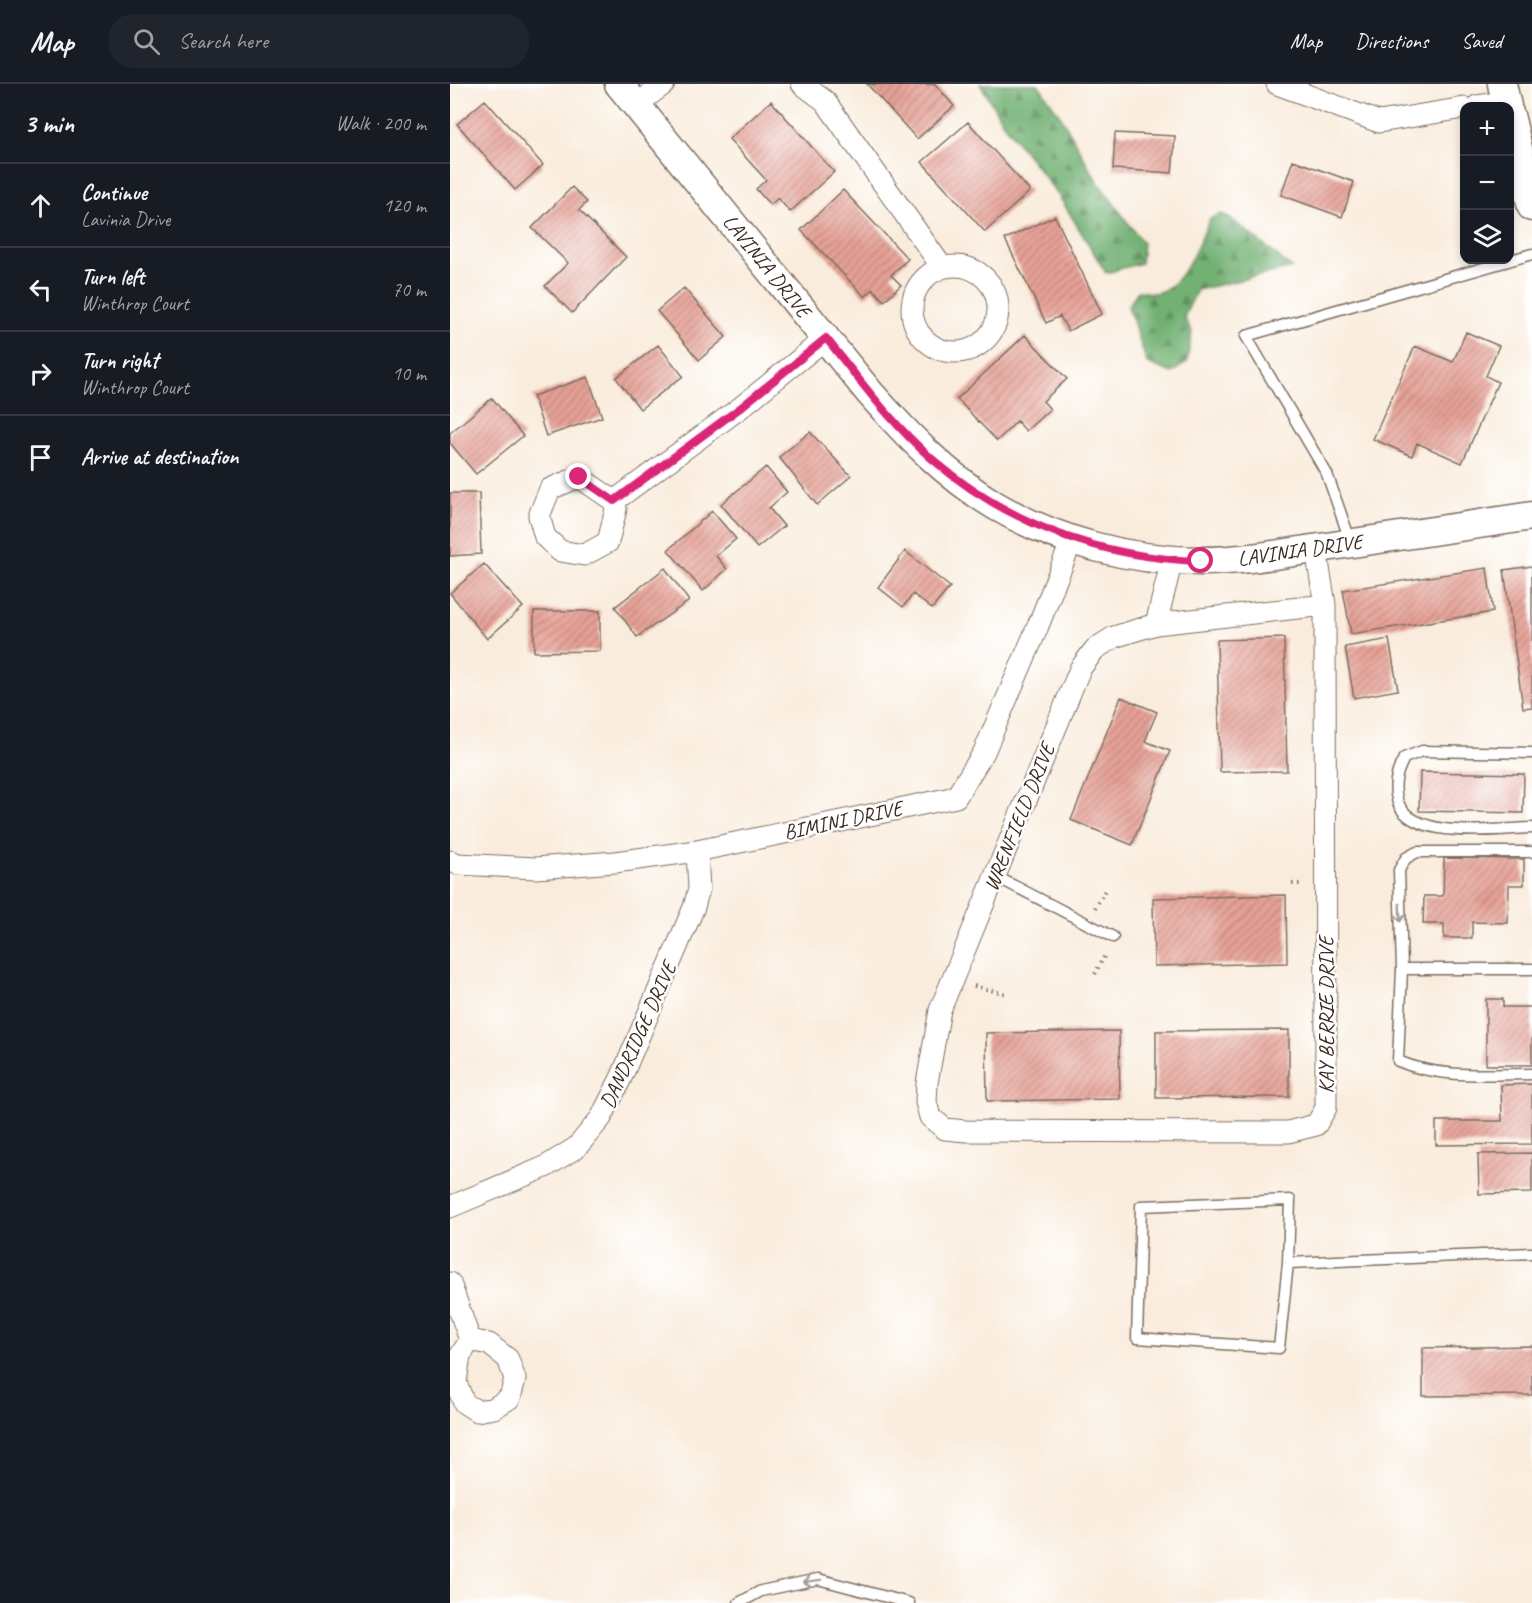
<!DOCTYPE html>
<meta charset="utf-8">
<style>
:root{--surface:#171b24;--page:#20242c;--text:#f1f3f6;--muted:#9ea1a6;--line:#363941}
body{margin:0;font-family:Caveat,sans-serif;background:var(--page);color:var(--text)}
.controls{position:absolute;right:18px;top:18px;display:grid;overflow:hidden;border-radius:12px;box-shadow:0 3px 9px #0003}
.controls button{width:54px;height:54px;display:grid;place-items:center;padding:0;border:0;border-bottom:2px solid var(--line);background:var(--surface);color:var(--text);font:30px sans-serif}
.stop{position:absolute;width:18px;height:18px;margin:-14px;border:4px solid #db2777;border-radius:50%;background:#fff}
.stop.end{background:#db2777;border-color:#fff;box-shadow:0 2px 6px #0008}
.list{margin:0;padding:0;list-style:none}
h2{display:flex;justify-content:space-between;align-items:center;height:78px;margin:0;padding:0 24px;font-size:26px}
h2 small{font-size:20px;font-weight:400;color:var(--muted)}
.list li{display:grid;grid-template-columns:39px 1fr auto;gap:18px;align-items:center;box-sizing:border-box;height:84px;padding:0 24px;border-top:2px solid var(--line)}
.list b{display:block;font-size:22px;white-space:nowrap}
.list p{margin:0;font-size:20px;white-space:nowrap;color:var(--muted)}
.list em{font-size:20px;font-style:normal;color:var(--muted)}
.icon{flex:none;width:33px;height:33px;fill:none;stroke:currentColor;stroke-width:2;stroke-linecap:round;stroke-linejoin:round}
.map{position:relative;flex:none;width:1082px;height:1519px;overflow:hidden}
header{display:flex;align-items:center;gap:36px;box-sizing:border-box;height:84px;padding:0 30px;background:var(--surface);border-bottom:2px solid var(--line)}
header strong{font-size:28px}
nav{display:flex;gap:33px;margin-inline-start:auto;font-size:21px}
.search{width:420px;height:54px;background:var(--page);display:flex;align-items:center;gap:15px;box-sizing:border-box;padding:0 21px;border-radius:24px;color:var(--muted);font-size:22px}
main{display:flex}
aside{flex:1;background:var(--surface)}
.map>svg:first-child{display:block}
.forest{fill:url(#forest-firs);stroke:#566e48;stroke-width:1.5}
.building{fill:url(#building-hatch)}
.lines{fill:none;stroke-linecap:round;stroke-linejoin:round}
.lane-casing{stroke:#7e6e60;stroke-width:13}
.street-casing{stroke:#7e6e60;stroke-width:23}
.secondary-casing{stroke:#7e6e60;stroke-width:31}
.path{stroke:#7e6e60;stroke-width:4;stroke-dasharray:1.5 4.5;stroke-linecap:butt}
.lane{stroke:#fff;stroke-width:10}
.street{stroke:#fff;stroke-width:21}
.secondary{stroke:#fff;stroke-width:28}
.oneway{stroke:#a79f9a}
.route{stroke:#db2777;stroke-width:8}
.labels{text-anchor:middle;stroke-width:5;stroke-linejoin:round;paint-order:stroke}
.street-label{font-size:21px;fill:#3b2a1e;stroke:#fff}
</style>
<header>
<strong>Map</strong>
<div class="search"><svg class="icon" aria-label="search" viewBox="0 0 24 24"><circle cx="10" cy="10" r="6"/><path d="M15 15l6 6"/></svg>Search here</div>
<nav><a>Map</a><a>Directions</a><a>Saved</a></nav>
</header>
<main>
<aside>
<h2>3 min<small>Walk · 200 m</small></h2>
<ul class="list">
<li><svg class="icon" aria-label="ahead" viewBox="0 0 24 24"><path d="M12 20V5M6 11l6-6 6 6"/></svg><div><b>Continue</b><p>Lavinia Drive</p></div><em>120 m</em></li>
<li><svg class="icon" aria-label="left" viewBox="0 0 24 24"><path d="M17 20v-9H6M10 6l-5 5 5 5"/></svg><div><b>Turn left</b><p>Winthrop Court</p></div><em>70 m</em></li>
<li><svg class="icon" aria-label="right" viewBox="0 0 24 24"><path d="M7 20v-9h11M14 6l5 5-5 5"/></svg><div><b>Turn right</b><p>Winthrop Court</p></div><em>10 m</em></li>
<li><svg class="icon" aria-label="arrive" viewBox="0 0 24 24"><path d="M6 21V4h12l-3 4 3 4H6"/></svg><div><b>Arrive at destination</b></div></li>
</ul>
</aside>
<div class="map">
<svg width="1082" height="1519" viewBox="0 0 1082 1519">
<defs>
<pattern id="forest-firs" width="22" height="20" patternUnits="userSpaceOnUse" patternTransform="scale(1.5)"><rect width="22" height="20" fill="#72b173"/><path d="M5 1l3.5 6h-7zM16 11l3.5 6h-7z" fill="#5f905e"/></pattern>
<pattern id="building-hatch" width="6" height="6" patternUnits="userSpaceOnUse" patternTransform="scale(1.5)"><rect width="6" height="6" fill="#e6a196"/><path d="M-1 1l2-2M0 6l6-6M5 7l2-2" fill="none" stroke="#bc837a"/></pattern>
</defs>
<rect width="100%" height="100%" fill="#fff"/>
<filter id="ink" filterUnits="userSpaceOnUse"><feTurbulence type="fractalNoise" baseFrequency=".0167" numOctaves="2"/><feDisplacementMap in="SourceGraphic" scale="12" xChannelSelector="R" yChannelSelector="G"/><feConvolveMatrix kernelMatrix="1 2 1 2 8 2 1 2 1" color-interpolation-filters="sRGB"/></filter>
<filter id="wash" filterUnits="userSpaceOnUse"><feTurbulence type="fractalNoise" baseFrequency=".008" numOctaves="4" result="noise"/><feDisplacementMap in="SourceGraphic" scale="24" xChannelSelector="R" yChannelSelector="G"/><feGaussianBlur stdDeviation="1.35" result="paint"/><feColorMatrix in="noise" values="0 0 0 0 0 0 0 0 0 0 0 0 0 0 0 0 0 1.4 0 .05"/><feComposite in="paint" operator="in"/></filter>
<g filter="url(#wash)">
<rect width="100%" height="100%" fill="#f9ecdc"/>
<path class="forest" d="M 530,0 L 588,0 L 611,33 L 647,97 L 693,159 L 691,179 L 656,189 L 609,112 L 555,42 Z
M 770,130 L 779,133 L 842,184 L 747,206 L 734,233 L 742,248 L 737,278 L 722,289 L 697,279 L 678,222 L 688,207 C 692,207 698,209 702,209 C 732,208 749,158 760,135 Z"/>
<g id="blocks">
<path class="building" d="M 417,0 L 485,0 L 504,22 L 467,55 Z
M 35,16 L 93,81 L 65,106 L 7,40 Z
M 321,17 L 384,88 L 340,128 L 328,114 L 320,121 L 306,105 L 316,96 L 279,55 Z
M 518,38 L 580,107 L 535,148 L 472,78 Z
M 665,49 L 725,52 L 722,89 L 663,85 Z
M 843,76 L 904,98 L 892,133 L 831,111 Z
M 122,103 L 137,118 L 129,126 L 176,173 L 122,229 L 95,202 L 118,179 L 82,144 Z
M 393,106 L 458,175 L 441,191 L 451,201 L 434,217 L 423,205 L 415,213 L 351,146 Z
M 605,132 L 652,230 L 618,247 L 610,232 L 596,239 L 555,155 Z
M 234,204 L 276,253 L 249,276 L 207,227 Z
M 1016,248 L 1049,262 L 1036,292 L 1048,298 L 1012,379 L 967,359 L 962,372 L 923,355 L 965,262 L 1003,278 Z
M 575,251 L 617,295 L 593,317 L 600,325 L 576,347 L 567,337 L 547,357 L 507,315 Z
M 208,261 L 233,292 L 190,325 L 166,294 Z
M 138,293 L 152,333 L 96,352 L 83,312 Z
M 42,314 L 73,352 L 26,390 L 0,359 L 0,349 Z
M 360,348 L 401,392 L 367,421 L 329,373 Z
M 316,383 L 337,408 L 319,424 L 334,442 L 307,464 L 271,420 Z
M 0,409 L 29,409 L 31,470 L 0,472 Z
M 262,427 L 286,455 L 266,472 L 277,485 L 253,507 L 218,466 Z
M 455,467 L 500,503 L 482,525 L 463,510 L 453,523 L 428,503 Z
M 34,480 L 73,523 L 37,555 L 0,509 Z
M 1082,482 L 1082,623 L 1073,624 L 1054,486 Z
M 215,484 L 239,517 L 187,553 L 165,523 Z
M 1037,484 L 1043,528 L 901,550 L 893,506 Z
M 84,527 L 150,527 L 150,567 L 84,568 Z
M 834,554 L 837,687 L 770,688 L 767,556 Z
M 939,555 L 948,606 L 904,614 L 895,563 Z
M 671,613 L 707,628 L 695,657 L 720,667 L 682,761 L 621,736 Z
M 970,688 L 1074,690 L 1073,729 L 969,727 Z
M 994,774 L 1074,775 L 1074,801 L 1059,801 L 1058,839 L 1022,838 L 1022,854 L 994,854 L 994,840 L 973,840 L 974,812 L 993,812 Z
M 836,811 L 837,879 L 704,882 L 703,814 Z
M 1036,915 L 1053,915 L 1053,923 L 1082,923 L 1082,981 L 1036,981 Z
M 839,946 L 839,1013 L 706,1014 L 706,947 Z
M 669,947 L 670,1015 L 537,1017 L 536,949 Z
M 1082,1000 L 1082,1060 L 986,1061 L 986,1037 L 1052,1037 L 1051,1001 Z
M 1082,1069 L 1082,1109 L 1029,1110 L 1028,1070 Z
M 1082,1262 L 1082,1311 L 973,1312 L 973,1264 Z"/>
</g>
</g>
<g filter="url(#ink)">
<use href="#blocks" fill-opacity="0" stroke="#7e6e60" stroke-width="1.5"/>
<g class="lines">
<defs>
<path id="lane" d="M 901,459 L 877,390 L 796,252 L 1082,170
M 1082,669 L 972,667 L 954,674 C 948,686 944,696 946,710 C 951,759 1046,745 1082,744
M 1082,768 L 967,768 L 956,774 L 949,786 L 952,885 L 948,977 C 990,995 1037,990 1082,990
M 545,792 L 663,853
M 952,885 L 1082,885
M 840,1116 L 838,1179 L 829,1264 L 687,1254 L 691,1122 Z
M 838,1179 L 1082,1169
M 289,1519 L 311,1507 L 368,1495 L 459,1519"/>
<path id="street" d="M 352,0 L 375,17 L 492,183
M 827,0 L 929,38 L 1014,24
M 186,21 L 214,0
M 1027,22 L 1056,18
M462 225a43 43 0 1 1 86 0a43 43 0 1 1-86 0Z
M 129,393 L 164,417 L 166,425 L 158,458 L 134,471 L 110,467 L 95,453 L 89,432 L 100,405 Z
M 164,417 L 290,324 L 376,254
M 722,476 L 706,540 L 664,553 L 645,565 L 630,585 L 490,926 L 477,999 L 476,1018 L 480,1033 L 495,1045 L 516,1047 L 838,1048 L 866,1041 L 876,1024 L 875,521 L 866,465
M 706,540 L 875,521
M 0,777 L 8,780 L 86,784 L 165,778 L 247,767 L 506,713 L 534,668 L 588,542 L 622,456
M 0,1123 L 95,1083 L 127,1063 L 151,1034 L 171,994 L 244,823 L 249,805 L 247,767
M 0,1199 L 20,1256 L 10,1272 L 6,1298 L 14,1319 L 27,1327 L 44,1324 L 60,1314 L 65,1295 L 58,1275 L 39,1260 L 20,1256"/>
<path id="secondary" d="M 169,0 L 419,308 C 457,351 496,392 546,422 C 606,457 680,477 750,477 C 801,477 852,466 903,459 C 962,450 1022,441 1082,432
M 1052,0 L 1057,22
M 1060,31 L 1082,123"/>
</defs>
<use href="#lane" class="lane-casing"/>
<use href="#street" class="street-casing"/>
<use href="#secondary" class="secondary-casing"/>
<path class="path" d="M 842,800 L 853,800
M 645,824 L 655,806
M 645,890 L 656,869
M 524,902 L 556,910"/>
<use href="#lane" class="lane"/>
<use href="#street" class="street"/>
<use href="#secondary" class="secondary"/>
</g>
<defs><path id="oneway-shaft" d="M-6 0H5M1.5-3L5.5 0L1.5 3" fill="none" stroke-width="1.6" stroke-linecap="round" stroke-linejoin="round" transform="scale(1.5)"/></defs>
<g class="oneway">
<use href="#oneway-shaft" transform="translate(950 829) rotate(88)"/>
<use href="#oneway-shaft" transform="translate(362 1497) rotate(173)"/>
</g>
</g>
<g class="lines" filter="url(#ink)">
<path class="route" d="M 129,393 L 164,417 L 290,324 L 376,254 C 409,295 441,339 481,374 C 557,440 651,474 751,477"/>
</g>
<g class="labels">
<g class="street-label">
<text transform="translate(317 182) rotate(51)" y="7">LAVINIA DRIVE</text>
<text transform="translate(850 466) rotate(-8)" y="7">LAVINIA DRIVE</text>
<text transform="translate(569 733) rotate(-68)" y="7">WRENFIELD DRIVE</text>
<text transform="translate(393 736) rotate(-12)" y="7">BIMINI DRIVE</text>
<text transform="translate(876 931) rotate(-90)" y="7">KAY BERRIE DRIVE</text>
<text transform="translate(188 951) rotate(-66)" y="7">DANDRIDGE DRIVE</text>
</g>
</g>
</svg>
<div class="controls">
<button>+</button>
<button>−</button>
<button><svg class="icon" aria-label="layers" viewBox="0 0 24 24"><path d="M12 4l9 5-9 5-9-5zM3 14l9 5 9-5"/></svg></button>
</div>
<div class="stop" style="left:751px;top:477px"></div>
<div class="stop end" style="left:129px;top:393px"></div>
</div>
</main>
